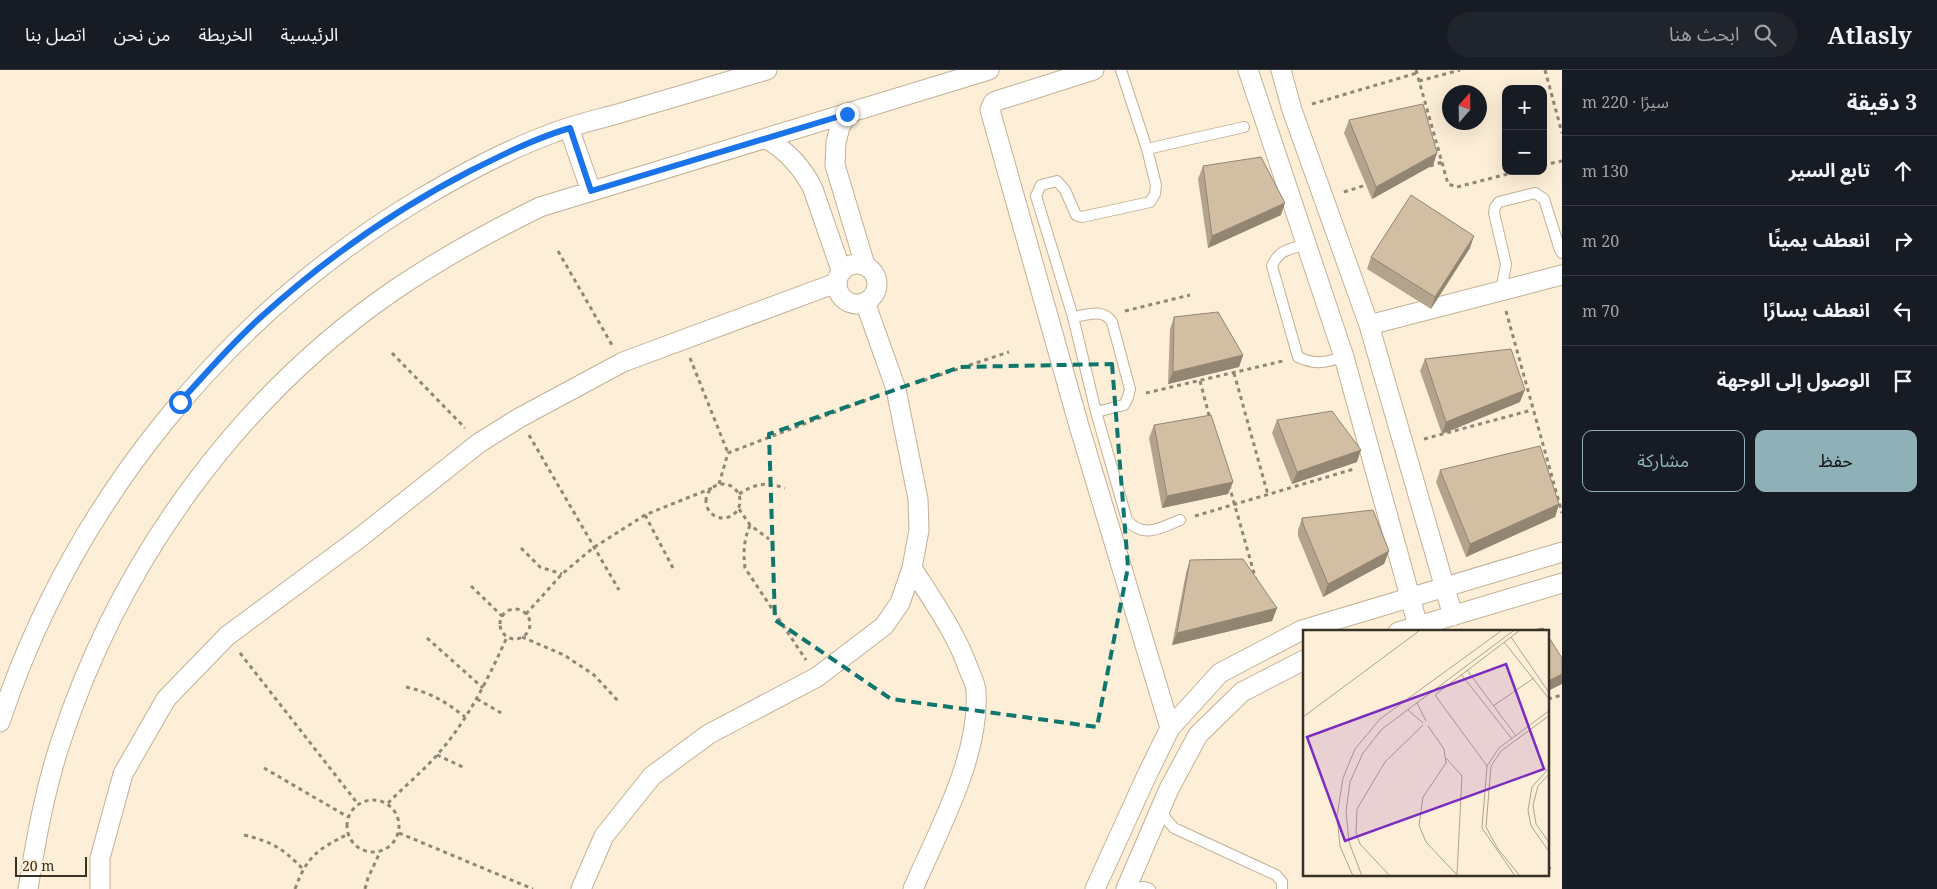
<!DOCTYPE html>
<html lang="ar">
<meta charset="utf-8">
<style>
:root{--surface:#171b24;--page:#20242c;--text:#f1f3f6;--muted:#9ea1a6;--line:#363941;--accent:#8db1b7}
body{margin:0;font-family:"Noto Serif","Noto Sans Arabic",serif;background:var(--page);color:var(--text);direction:rtl}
.controls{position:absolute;right:15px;top:15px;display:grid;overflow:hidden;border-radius:10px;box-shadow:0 5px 20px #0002}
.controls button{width:45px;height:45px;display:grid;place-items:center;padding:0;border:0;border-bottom:1px solid var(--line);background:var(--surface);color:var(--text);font:25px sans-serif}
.compass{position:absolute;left:1442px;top:15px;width:45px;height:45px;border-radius:50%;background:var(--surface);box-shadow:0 5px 20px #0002;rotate:20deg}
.scale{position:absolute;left:15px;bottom:12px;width:72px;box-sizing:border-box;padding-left:5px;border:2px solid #393126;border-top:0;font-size:14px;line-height:18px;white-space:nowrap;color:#393126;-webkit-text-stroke:4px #fdeed7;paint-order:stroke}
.stop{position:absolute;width:15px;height:15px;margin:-11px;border:4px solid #1a73e8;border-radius:50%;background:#fff}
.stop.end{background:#1a73e8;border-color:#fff;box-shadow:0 1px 5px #0008}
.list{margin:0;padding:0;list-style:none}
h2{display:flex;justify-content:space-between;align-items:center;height:65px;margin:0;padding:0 20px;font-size:21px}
h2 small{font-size:16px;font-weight:400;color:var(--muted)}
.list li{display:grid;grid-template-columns:32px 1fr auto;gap:15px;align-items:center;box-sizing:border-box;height:70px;padding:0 20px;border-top:1px solid var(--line)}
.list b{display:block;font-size:19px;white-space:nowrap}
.list em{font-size:16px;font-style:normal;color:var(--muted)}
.actions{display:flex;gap:10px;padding:15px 20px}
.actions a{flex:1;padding:11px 0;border:1px solid var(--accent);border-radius:10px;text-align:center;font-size:18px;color:var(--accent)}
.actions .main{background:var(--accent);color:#111}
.icon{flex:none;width:28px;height:28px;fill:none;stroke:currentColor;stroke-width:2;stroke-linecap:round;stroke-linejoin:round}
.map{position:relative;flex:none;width:1562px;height:819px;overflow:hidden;direction:ltr}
header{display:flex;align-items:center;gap:30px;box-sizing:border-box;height:70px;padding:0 25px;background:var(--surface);border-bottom:1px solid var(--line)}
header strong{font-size:24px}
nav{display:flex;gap:28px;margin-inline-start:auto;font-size:18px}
.search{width:350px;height:45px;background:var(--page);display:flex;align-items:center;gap:12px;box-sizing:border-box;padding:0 18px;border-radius:28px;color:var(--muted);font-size:19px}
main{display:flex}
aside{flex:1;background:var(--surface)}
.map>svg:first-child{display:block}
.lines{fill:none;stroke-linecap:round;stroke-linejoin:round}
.lane-casing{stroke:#c3b095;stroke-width:12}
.street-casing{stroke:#c3b095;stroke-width:21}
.path{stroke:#928676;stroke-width:3;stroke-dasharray:4 4;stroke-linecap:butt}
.lane{stroke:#fff;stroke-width:10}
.street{stroke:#fff;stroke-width:19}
.wall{fill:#b4a38c}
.shaded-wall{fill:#928572}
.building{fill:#d1bea3;stroke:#928572}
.route{stroke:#1a73e8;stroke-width:6}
.marked{fill:none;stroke:#0f766e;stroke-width:4;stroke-dasharray:10 6;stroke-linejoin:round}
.inset-road{fill:none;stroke:#afa290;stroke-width:1}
.view{fill:#7b2cbf;fill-opacity:0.15;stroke:#7b2cbf;stroke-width:2.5}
.inset-edge{fill:none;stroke:#393126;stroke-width:2.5}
</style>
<header>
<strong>Atlasly</strong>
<div class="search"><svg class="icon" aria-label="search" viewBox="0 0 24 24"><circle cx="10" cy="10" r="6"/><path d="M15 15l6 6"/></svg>ابحث هنا</div>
<nav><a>الرئيسية</a><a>الخريطة</a><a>من نحن</a><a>اتصل بنا</a></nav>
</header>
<main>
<aside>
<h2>3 دقيقة<small>سيرًا · 220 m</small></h2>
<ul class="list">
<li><svg class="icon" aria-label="ahead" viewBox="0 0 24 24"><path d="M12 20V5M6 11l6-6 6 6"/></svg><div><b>تابع السير</b></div><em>130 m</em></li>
<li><svg class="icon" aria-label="right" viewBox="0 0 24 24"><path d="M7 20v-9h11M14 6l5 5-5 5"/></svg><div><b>انعطف يمينًا</b></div><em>20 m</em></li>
<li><svg class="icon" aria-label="left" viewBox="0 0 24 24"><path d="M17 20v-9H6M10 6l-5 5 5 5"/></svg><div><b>انعطف يسارًا</b></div><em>70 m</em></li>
<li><svg class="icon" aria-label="arrive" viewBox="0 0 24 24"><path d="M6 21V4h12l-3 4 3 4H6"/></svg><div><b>الوصول إلى الوجهة</b></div></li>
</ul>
<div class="actions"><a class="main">حفظ</a><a>مشاركة</a></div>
</aside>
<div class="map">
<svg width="1562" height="819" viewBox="0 0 1562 819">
<rect width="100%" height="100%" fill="#fdeed7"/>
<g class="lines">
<defs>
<path id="lane" d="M 1121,0 L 1147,79 L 1156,115 L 1155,124 L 1150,132 L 1082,147 L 1076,145 L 1065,120 L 1057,111 L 1041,115 L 1036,126 L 1073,247 L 1096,342 L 1127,450 C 1143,469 1161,458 1180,450
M 1147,79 L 1244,57
M 1307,174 C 1291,179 1279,179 1272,196 L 1298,287 C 1318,296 1325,292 1344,287
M 1501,221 L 1506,194 L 1494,143 L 1495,137 L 1499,132 L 1535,123 L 1544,129 L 1560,180 L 1562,183
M 1073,247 C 1088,245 1103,238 1112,252 L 1130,319 L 1128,327 L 1124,335 L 1096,342
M 1161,739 L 1166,749 L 1174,758 L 1276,805 L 1282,812 L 1282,819
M 1132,819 L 1144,817 L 1150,819"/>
<path id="street" d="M 1094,0 L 996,31 L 993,33 L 990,40 L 1079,356 L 1170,658
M 1248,0 L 1344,287 L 1418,556
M 1281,0 L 1292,40 L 1369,255 L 1453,546
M 847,43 L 840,57 L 836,72 L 835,95 L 865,195
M 569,58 L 591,121
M 766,68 C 787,81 802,96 813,119 L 841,200
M837 214a20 20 0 1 1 40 0a20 20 0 1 1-40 0Z
M 1369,255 L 1562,205
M 912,498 C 933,531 956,563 969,600 C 972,607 976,615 976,622 C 980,686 938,761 913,819
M 1398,562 L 1562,513
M 0,652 C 72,435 223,247 420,129 C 462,104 506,80 553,63 C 576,54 600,49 624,42 C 672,28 719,14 767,0
M 28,819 C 36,769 45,719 61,671 C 120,491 237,329 393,221 C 440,189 489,162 540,137 L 989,0
M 100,819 L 100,788 L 123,704 L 166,629 L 227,566 L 358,469 L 479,373 L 519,348 L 623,292 L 836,213
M 581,819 L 604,766 L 652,706 L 709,664 L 817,607 L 884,556 L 900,533 L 912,498 L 919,460 L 918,429 L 896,319 L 865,232
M 1095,819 L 1146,707 L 1170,658 L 1220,603 L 1302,560 L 1562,482
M 1126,819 L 1169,719 L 1198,665 L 1242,622 L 1304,590"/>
</defs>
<use href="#lane" class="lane-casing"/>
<use href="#street" class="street-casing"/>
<path class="path" d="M 1416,0 L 1448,114 L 1457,117 L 1519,101
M 1545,0 L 1562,63
M 1419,11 L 1460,0
M 1312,34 L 1417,3
M 1543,95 L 1562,91
M 1430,96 L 1442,92
M 1344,122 L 1369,114
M 558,181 L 612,275
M 1125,241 L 1190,225
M 1506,241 L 1562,443
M 392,283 L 465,358
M 690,288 L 728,383
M 1234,303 L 1268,425
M 1200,311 L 1210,349
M 916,313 L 1009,282
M 1146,323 L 1283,291
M 529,365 L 619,520
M 1424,369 L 1532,340
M706 431a17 17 0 1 1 34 0a17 17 0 1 1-34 0Z
M 719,414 L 728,383 L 877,326
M 1229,415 L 1256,510
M 739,424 C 757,413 765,412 785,418
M 739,439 L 750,455 L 769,469
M 645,445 L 673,498
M 1195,446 L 1354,399
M 750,455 C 744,470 743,481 745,498 L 806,590
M 521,478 L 540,497 L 562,504
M 471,516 L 502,546
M500 554a15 15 0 1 1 30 0a15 15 0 1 1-30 0Z
M 526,544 L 562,504 L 593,478 L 645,445 L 712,418
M 522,567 L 564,585 L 594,605 L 619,632
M 427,568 L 483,618
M 240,583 L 358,734
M 406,617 C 431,623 445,631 465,647
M 477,629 L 503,644
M 1548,629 L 1562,625
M 437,685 L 465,698
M 264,698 L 348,747
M347 756a26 26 0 1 1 52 0a26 26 0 1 1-52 0Z
M 388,733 C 404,717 422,702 437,685 C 468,650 488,609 507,567
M 399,763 L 533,819
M 244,765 C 273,772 282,778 303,799
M 1548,796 L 1551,800
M 295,819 C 307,786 317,780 348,764
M 365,819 L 368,808 L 380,782"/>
<use href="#lane" class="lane"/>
<use href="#street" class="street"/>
</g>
<path class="wall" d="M 1349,50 L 1437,83 L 1433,95 L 1372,129 L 1344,63 Z
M 1203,96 L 1281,145 L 1208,178 L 1198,109 Z
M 1470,178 L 1431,239 L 1367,199 L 1371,187 Z
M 1174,247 L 1243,285 L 1239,297 L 1168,314 L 1170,259 Z
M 1425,289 L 1520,332 L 1442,364 L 1420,301 Z
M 1277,350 L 1357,392 L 1292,414 L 1272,363 Z
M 1154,355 L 1233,412 L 1228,424 L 1162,438 L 1149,368 Z
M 1440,400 L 1559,434 L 1555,447 L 1466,487 L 1436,412 Z
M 1302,448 L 1389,481 L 1384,494 L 1323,527 L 1298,466 L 1298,460 Z
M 1190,490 L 1277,538 L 1272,551 L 1172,575 L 1186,503 Z"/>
<path class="shaded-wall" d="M 1437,83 L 1433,95 L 1372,129 L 1376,117 Z
M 1285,133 L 1281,145 L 1208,178 L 1212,166 Z
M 1474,166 L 1470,178 L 1431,239 L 1435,227 Z
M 1243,285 L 1239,297 L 1168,314 L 1173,302 Z
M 1525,320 L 1520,332 L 1442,364 L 1446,352 Z
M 1361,380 L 1357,392 L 1292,414 L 1297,402 Z
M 1233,412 L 1228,424 L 1162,438 L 1167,426 Z
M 1559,434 L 1555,447 L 1466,487 L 1470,474 Z
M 1389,481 L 1384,494 L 1323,527 L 1328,514 Z
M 1277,538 L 1272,551 L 1172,575 L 1177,563 Z
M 1562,604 L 1562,614 L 1548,621 L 1548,611 Z"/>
<path class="building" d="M 1423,34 L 1437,83 L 1376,117 L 1349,50 Z
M 1261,87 L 1285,133 L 1212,166 L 1203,96 Z
M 1411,125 L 1474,166 L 1435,227 L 1371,187 Z
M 1218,242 L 1243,285 L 1173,302 L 1174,247 Z
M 1511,279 L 1525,320 L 1446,352 L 1425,289 Z
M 1332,341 L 1361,380 L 1297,402 L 1277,350 Z
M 1211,345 L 1233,412 L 1167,426 L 1154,355 Z
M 1540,376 L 1559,434 L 1470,474 L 1440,400 Z
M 1373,440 L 1389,481 L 1328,514 L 1303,454 L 1302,448 Z
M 1243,489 L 1277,538 L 1177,563 L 1190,490 Z
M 1543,558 L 1546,562 L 1525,562 Z
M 1548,566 L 1562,588 L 1562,604 L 1548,611 Z"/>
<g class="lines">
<path class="route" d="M 180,332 C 206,303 232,273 261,247 C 325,189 396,139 472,100 C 504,84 536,68 570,58 L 591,121 L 847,44"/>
</g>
<path class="marked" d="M 1112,294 L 1128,497 L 1097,657 L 891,629 L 775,550 L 769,364 L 960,297 Z"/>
<g transform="translate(1303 560)">
<rect width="246" height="246" fill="#fdeed7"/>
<path class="inset-road" d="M 208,7 L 247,64M 201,12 L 247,70M 164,40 L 213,106M 158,44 L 209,109M 114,73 L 123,91M 190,76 L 231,48M 105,80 L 120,93M 0,87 L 116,1M 125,96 L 141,119 L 143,133 L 120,167 L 116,195 L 123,212 L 155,246M 143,128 L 159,146 L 154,244M 184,136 L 132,65 L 216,1M 247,137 L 229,157 L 225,180 L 228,196 L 247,223M 247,143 L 235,156 L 230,175 L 233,194 L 247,214M 50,246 L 37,216 L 34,186 L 40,148 L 52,119 L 77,89 L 198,1M 59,246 L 46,212 L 43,182 L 47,152 L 60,123 L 79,99 L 210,1M 87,246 L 57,214 L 53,203 L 54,179 L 82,132 L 120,95M 212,246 L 179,198 L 184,136 L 196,118 L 247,80M 217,246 L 195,219 L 183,197 L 188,136 L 198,121 L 247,85"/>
<path class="view" d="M 203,34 L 241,139 L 42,211 L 4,107 Z"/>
<rect width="246" height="246" class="inset-edge"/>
</g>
</svg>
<div class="controls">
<button>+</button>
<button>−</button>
</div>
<svg class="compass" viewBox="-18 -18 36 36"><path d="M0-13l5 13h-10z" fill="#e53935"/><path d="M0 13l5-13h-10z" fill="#9ea1a6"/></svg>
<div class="scale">20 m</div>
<div class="stop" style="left:180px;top:332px"></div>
<div class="stop end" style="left:847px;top:44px"></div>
</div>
</main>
